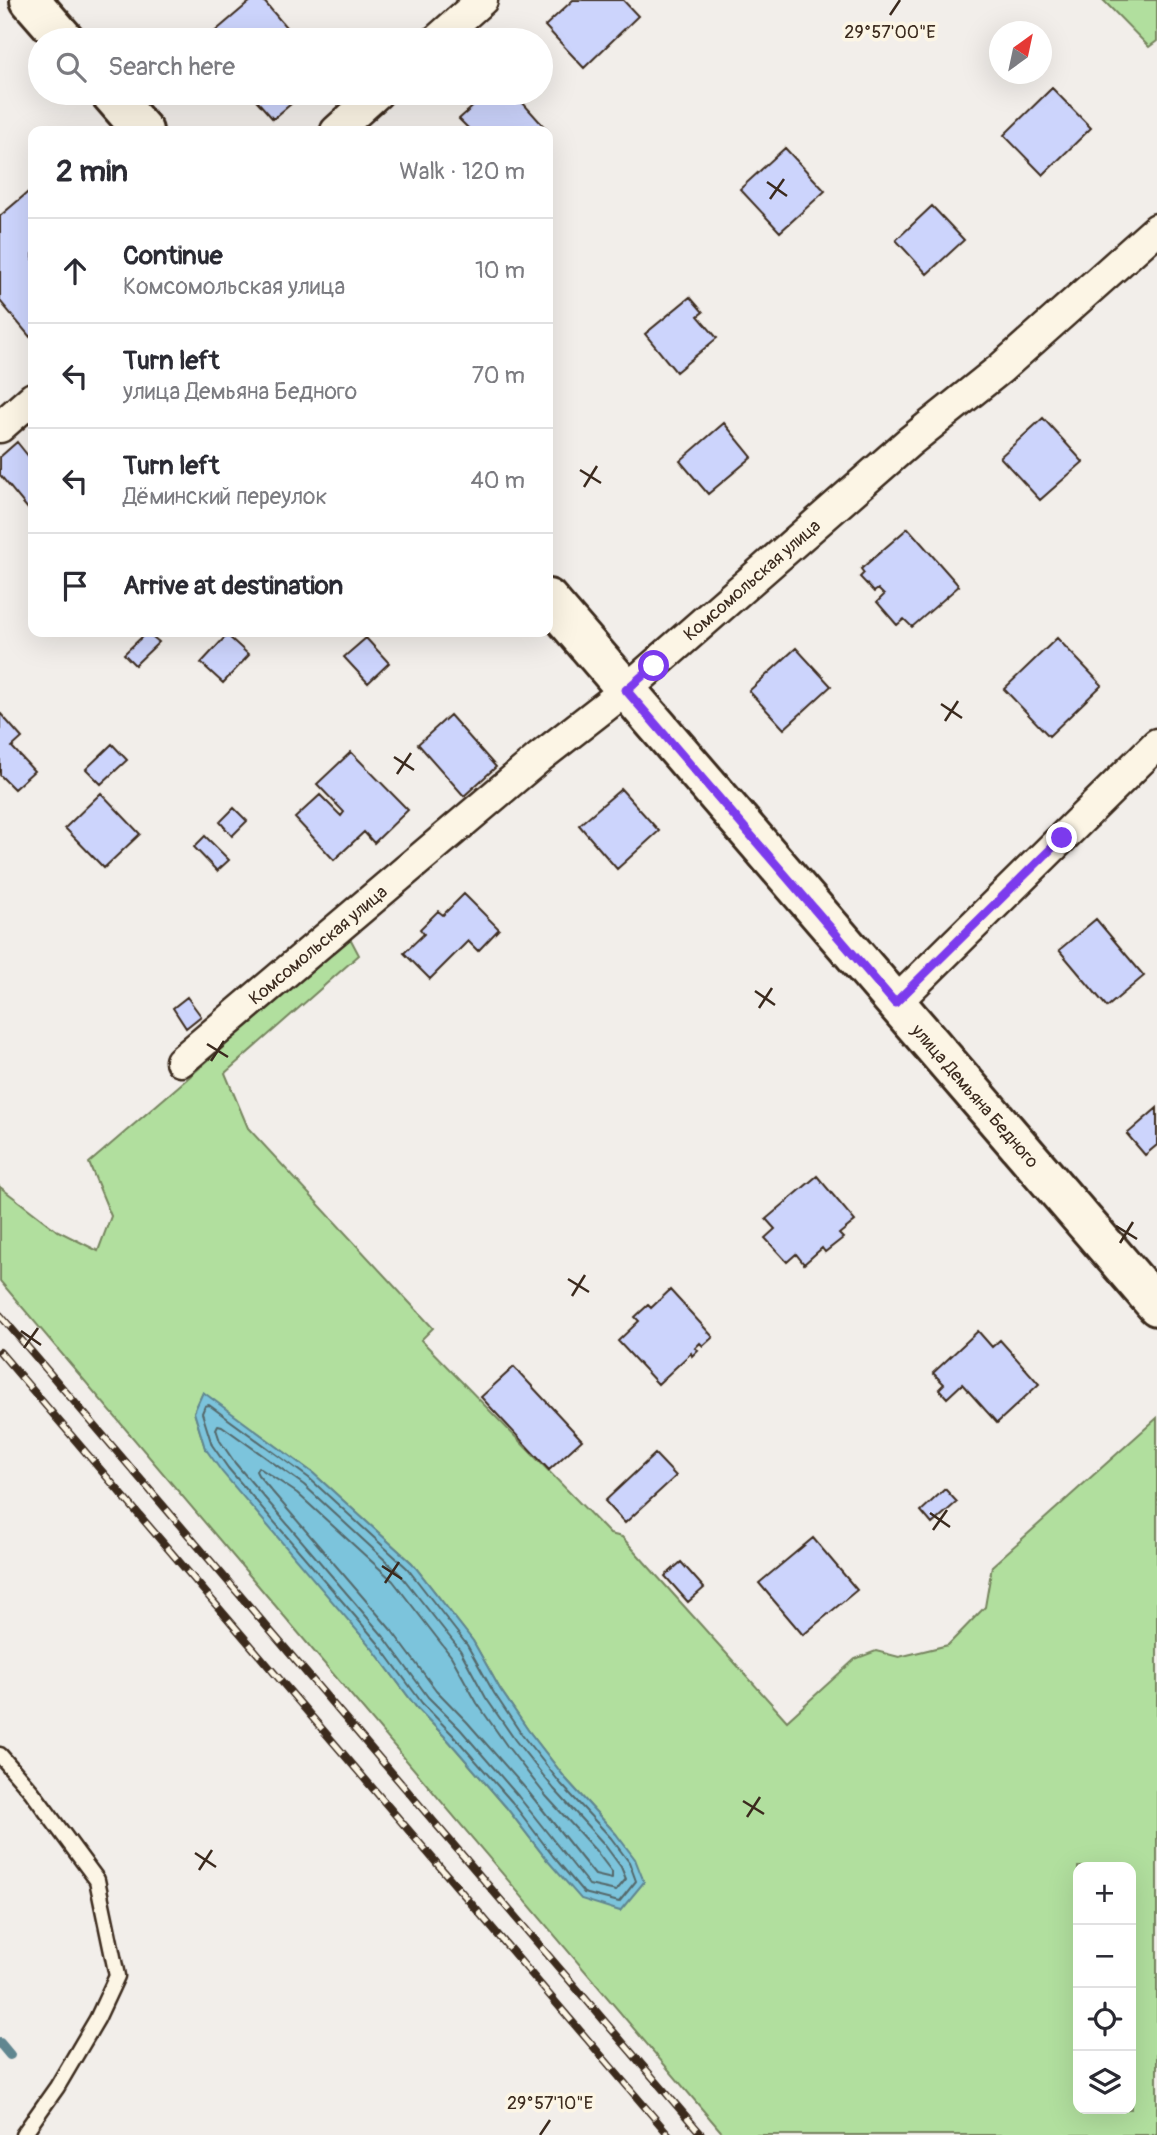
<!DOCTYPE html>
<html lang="en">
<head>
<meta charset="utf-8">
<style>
	body { margin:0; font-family:Pangolin,sans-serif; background:#f2f2f3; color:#2b2b33 }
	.controls { position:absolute; right:21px; bottom:21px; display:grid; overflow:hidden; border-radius:14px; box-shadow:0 7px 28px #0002 }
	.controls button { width:63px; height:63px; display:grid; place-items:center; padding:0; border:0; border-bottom:2px solid #e1e1e2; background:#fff; color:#2b2b33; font:35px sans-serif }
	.compass { position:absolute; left:989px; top:21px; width:63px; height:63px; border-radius:50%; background:#fff; box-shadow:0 7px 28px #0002; rotate:33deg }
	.stop { position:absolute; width:21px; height:21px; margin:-16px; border:5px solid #7c3aed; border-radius:50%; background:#fff }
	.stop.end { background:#7c3aed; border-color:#fff; box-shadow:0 2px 7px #0008 }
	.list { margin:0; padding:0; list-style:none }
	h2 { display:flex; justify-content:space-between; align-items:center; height:91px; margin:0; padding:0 28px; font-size:30px }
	h2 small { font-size:23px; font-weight:400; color:#7c7c81 }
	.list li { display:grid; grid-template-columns:46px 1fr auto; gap:21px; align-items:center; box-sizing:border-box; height:105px; padding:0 28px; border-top:2px solid #e1e1e2 }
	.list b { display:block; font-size:26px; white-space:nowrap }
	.list p { margin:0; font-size:23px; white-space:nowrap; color:#7c7c81 }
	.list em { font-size:23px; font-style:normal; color:#7c7c81 }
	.icon { flex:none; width:38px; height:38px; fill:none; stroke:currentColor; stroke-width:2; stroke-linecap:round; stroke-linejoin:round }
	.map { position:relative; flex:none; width:1157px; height:2135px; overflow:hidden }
	.search { position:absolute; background:#fff; box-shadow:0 7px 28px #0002; left:28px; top:28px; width:525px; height:77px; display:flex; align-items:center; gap:18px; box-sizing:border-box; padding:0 24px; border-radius:38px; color:#7c7c81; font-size:26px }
	.panel { position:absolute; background:#fff; box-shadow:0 7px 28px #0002; left:28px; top:126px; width:525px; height:511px; border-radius:14px }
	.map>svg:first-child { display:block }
	.green { fill:#b1df9e; stroke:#76845e; stroke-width:2; fill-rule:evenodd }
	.water { fill:#7bc4dc; stroke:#618690; stroke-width:2 }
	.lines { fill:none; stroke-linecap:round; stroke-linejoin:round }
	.shore { stroke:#55686a; stroke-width:2 }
	.stream { stroke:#618690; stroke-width:10 }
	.building { fill:#ccd4fc; stroke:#3b2a1e; stroke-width:2 }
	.lane-casing { stroke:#3b2a1e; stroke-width:19 }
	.street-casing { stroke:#3b2a1e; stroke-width:35 }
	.secondary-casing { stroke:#3b2a1e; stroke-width:44 }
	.lane { stroke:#fcf5e5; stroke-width:14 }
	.street { stroke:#fcf5e5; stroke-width:30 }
	.secondary { stroke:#fcf5e5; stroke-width:38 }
	.rail-casing { stroke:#3b2a1e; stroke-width:8 }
	.rail { stroke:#fcf5e5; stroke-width:5; stroke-dasharray:16; stroke-linecap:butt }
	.route { stroke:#7c3aed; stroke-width:9 }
	.ticks { fill:none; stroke:#3b2a1e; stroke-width:2.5 }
	.labels { text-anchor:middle; stroke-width:7; stroke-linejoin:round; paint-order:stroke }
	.street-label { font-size:18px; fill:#3b2a1e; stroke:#fcf5e5 }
	.ticks-label { font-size:18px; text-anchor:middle; fill:#3b2a1e; stroke:#fcf5e5; stroke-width:7; stroke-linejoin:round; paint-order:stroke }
</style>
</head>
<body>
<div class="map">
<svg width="1157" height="2135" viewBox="0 0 1157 2135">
	<rect width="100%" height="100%" fill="#f2eeea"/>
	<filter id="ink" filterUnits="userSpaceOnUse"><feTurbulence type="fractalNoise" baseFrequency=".0143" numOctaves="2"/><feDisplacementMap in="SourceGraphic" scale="14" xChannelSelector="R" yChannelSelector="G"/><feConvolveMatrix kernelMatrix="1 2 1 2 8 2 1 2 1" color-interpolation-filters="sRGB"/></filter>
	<g filter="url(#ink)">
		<!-- green -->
		<path class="green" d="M1103,0h54v41l-8,6z
			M350,938l9,17 -134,118 23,55 185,200 -12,12 189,194 12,3 165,184 68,-62 21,-8 23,6 49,-12 37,-38 7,-41 165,-148v717h-433l-724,-854v-94l56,43 42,21 13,-35 -22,-53 106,-91 133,-118zM203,1393l110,80 99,90 61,78 27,48 28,41 38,49 50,55 -69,26 -41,-53 -58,-67 -31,-32 -45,-60 -167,-200 -11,-36zM1078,1867h53v242h-53z"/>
		<!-- water -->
		<path class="water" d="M203,1392l110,81 99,90 61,78 27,48 28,41 38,49 50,55 19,25 9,23 -24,29 -39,-12 -34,-39 -41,-53 -58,-67 -31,-32 -45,-60 -150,-176 -17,-24 -11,-36z"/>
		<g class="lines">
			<!-- shore -->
			<path class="shore" d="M209,1405l100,73 98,90 60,77 27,48 28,42 39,49 50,54 18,24 7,19 -17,21 -35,-9 -31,-37 -41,-54 -59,-67 -31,-32 -44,-60 -150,-175 -16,-23 -10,-32 3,-7z
				M218,1425l4,1 82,59 96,89 60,76 26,48 29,42 39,49 50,55 17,23 5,12 -10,12 -27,-6 -71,-89 -58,-67 -32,-32 -44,-60 -149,-174 -15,-22 -4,-12z
				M258,1467l39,26 96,88 58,75 26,47 30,43 39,50 50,55 16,21v7l-17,-4 -69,-86 -59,-67 -31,-32 -44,-59 -134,-156 -2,-4z"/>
			<!-- stream -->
			<path class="stream" d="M0,2043l10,12"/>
		</g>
		<!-- building -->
		<path class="building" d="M252,0h11l34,40h-92z
			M573,0h50l15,16 -54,52 -39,-42z
			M1052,88l39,40 -48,47 -39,-40z
			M250,93h54l-31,26z
			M488,93h26l34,38h-77l-12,-12z
			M785,148l40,43 -45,41 -40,-43z
			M33,188v146l-3,3 -30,-36v-85z
			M932,206l32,34 -37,34 -31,-34z
			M690,297l13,15 -5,4 19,22 -41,34 -31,-38z
			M1043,418l40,44 -43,38 -40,-43z
			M724,423l28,34 -44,37 -28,-33z
			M17,442l16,20v53l-33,-40v-18z
			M908,528l51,58 -47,41 -8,-8 -7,6 -20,-23 7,-7 -6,-6 -4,3 -14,-15 4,-4 -3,-4z
			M147,632l12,10 -24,23 -11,-11z
			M227,635l22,20 -26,28 -22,-20z
			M366,638l23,25 -21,20 -24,-26z
			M1057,638l45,47 -53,51 -45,-47z
			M796,648l35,38 -47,43 -35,-38z
			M0,713l22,25 -10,9 22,24 -20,18 -14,-14z
			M450,715l46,52 -32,29 -46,-52z
			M112,744l15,16 -26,24 -15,-15z
			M351,752l57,58 -34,33 -10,-11 -30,28 -39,-42 25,-23 21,21 3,-4 -27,-28z
			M621,789l38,42 -42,38 -38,-44z
			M101,793l39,41 -36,34 -39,-40z
			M234,808l13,13 -15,15 -12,-14z
			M205,836l24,24 -12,11 -23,-24z
			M464,894l35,35 -21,22 -10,-10 -38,38 -26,-26 20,-19 -4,-5 18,-18 5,4z
			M1096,919l48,57 -37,31 -48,-57z
			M187,997l14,19 -15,12 -13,-20z
			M1157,1108v37l-12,10 -18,-21z
			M817,1176l38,45 -16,13 4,4 -18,14 -3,-4 -18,16 -8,-10 -9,8 -22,-24 10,-9 -9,-10z
			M670,1290l43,47 -10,9 -3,-3 -5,5 3,2 -6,6 -1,-3 -33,31 -40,-43 21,-20 -4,-4 13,-12 3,3z
			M978,1331l14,16 8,-7 39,44 -42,39 -35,-39 -15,14 -8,-9 5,-5 -11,-11z
			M514,1367l68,73 -33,30 -68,-73z
			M655,1454l21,22 -51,47 -20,-22z
			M945,1489l12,13 -25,22 -11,-13z
			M813,1538l44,52 -54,45 -44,-52z
			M681,1562l23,26 -16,14 -23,-26z"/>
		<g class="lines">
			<!-- lane casing -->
			<g class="lane-casing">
				<path id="lane" d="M0,1755l32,37 65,88 20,96 -20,43 -40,68 -34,48"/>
			</g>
			<!-- street casing -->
			<g class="street-casing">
				<path id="street" d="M437,40l45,-40
					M336,131l42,-38
					M0,427l33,-29
					M895,1003l262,-259
					M181,1061l359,-304 86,-67 283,-248 91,-73 157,-140"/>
			</g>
			<!-- secondary casing -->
			<g class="secondary-casing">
				<path id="secondary" d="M30,0l35,40
					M110,93l33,38
					M548,599l609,707"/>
			</g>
			<!-- lane -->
			<use href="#lane" class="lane"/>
			<!-- street -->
			<use href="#street" class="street"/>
			<!-- secondary -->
			<use href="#secondary" class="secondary"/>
			<!-- rail casing -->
			<g class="rail-casing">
				<path id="rail" d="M0,1315l702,820
					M0,1352l669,783"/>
			</g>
			<!-- rail -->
			<use href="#rail" class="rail"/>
		</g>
	</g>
	<g class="lines" filter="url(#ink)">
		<!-- route -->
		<path class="route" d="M654,666l-28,24 269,313 167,-165"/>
	</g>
	<!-- ticks -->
	<path class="ticks" d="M890,15l10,-15M767,182l20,14M770,199l14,-20M580,470l21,13M584,487l13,-21M941,704l21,14M945,721l13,-20M394,757l20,13M397,774l14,-21M755,991l20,14M759,1008l13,-20M207,1044l21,13M211,1061l13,-20M1116,1226l21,13M1120,1243l13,-21M568,1279l21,13M572,1296l13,-21M21,1331l20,14M24,1348l14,-20M930,1513l20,14M933,1530l14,-20M382,1566l20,13M385,1583l14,-21M743,1801l21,13M747,1817l13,-20M195,1853l21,14M199,1870l13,-20M540,2135l10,-15"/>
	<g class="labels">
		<!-- street labels -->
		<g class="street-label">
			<text transform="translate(752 580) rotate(-41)" y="6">Комсомольская улица</text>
			<text transform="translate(318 945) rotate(-40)" y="6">Комсомольская улица</text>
			<text transform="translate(975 1096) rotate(49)" y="6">улица Демьяна Бедного</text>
		</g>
	</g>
	<g class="ticks-label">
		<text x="890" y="38">29°57'00"E</text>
		<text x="550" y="2109">29°57'10"E</text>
	</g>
</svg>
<div class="controls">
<button>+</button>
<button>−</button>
<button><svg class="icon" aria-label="locate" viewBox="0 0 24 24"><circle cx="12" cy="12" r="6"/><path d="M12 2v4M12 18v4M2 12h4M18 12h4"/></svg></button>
<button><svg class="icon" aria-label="layers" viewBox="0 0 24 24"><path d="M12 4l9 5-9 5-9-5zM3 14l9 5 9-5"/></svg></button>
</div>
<svg class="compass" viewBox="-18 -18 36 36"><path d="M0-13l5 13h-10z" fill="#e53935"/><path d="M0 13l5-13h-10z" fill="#7c7c81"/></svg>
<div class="stop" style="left:654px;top:666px"></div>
<div class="stop end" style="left:1062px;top:838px"></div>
<div class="search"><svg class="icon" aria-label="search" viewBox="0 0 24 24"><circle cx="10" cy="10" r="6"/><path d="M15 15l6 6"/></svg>Search here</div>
<section class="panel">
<h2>2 min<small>Walk · 120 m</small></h2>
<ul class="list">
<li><svg class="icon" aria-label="ahead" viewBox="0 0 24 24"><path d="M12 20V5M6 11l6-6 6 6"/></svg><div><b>Continue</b><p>Комсомольская улица</p></div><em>10 m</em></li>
<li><svg class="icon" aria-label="left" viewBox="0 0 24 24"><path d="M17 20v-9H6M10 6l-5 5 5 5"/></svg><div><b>Turn left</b><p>улица Демьяна Бедного</p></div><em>70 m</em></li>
<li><svg class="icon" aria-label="left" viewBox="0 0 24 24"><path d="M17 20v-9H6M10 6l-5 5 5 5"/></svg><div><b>Turn left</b><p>Дёминский переулок</p></div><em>40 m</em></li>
<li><svg class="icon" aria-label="arrive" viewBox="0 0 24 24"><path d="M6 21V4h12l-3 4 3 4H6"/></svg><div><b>Arrive at destination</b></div></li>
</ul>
</section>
</div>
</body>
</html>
